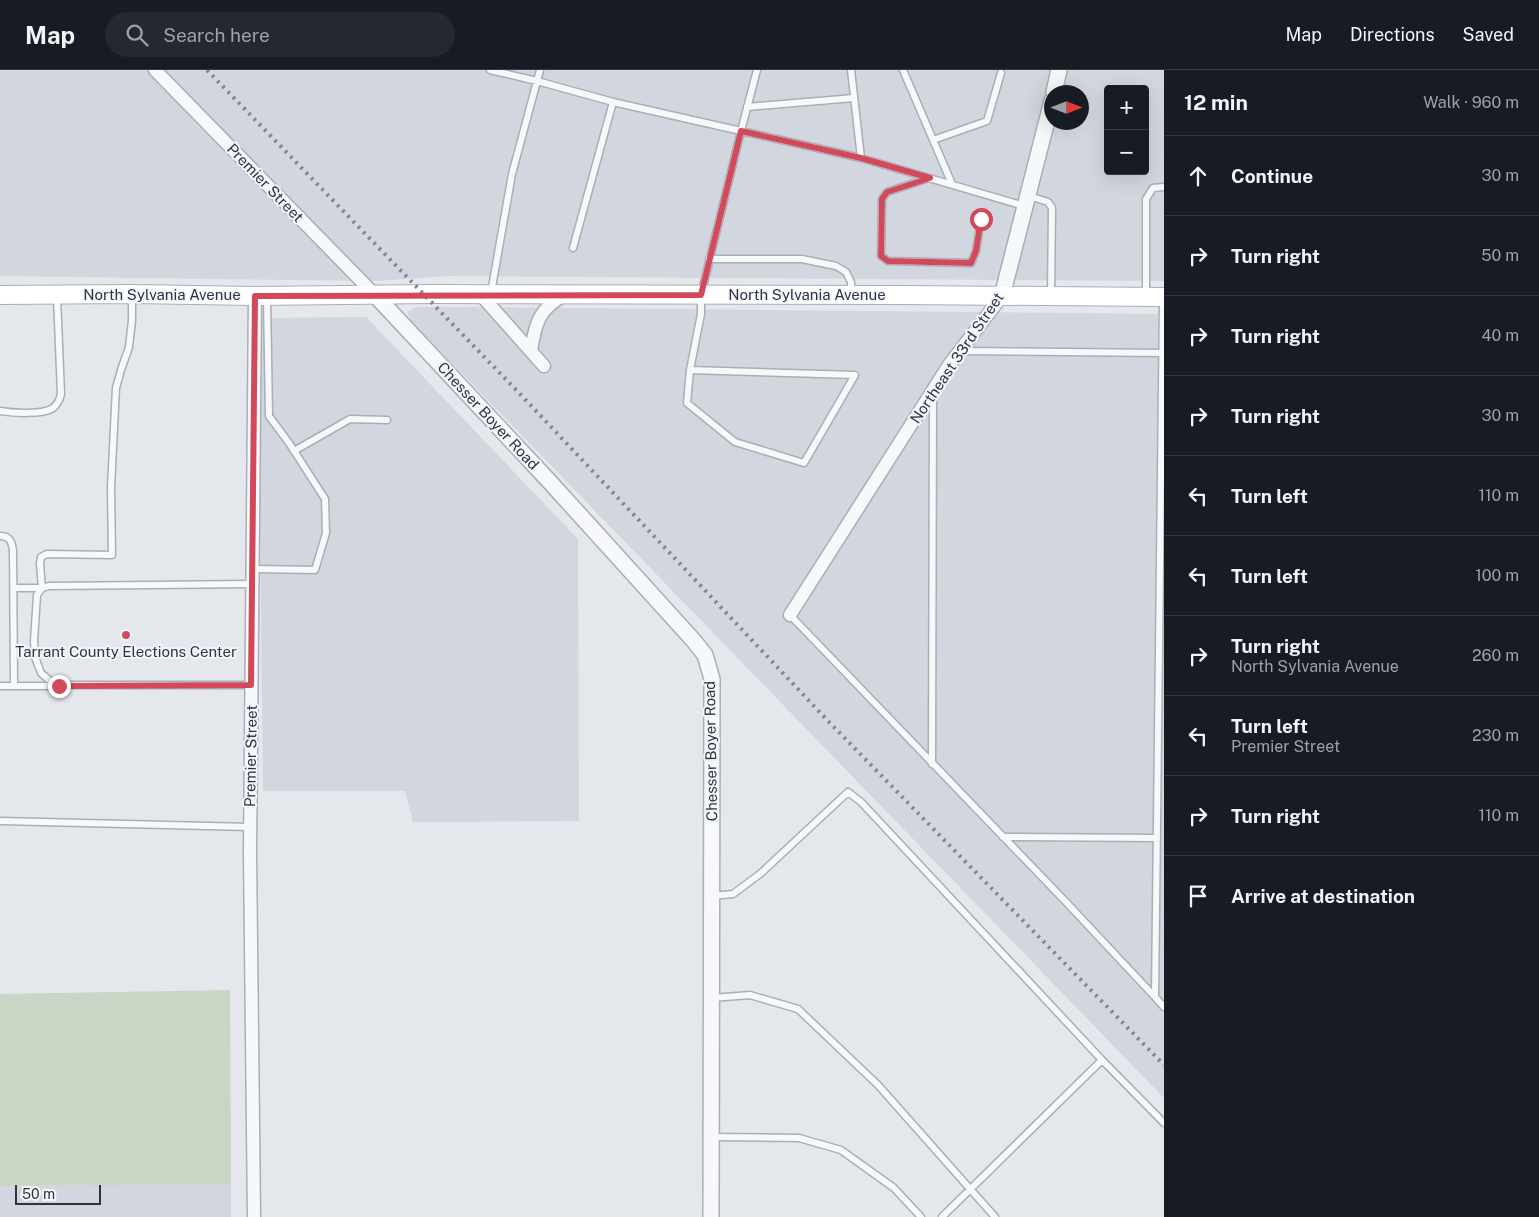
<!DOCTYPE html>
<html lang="en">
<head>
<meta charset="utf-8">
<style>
	body { margin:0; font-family:"Public Sans",sans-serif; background:#242831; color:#f1f3f6 }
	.controls { position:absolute; right:15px; top:15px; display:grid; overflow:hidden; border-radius:5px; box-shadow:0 5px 20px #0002 }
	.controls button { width:45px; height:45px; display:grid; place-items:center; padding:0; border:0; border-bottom:1px solid #363941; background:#171b24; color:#f1f3f6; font:25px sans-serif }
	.compass { position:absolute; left:1044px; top:15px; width:45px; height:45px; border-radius:50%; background:#171b24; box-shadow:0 5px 20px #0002; rotate:90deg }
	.scale { position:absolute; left:15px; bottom:12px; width:86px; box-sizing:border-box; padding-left:5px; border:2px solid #2b3445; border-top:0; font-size:14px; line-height:18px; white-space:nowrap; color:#2b3445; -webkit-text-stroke:4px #f4f6f9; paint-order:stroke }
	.stop { position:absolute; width:15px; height:15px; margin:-11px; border:4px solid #d1495b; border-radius:50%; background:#fff }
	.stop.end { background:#d1495b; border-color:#fff; box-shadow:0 1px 5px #0008 }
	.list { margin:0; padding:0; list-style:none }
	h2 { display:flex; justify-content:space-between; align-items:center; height:65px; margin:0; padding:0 20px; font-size:21px }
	h2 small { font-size:16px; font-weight:400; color:#9ea1a6 }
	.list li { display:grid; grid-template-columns:32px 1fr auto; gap:15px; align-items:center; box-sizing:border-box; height:80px; padding:0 20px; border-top:1px solid #363941 }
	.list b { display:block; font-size:19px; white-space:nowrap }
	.list p { margin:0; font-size:16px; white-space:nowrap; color:#9ea1a6 }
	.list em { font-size:16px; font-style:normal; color:#9ea1a6 }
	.icon { flex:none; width:28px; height:28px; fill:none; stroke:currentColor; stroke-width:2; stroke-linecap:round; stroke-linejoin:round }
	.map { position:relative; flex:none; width:1164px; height:1147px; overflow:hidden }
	header { display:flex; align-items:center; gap:30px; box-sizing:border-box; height:70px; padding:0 25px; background:#171b24; border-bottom:1px solid #363941 }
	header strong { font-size:24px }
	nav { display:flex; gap:28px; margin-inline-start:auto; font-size:18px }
	.search { width:350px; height:45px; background:#242831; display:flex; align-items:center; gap:12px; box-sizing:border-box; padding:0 18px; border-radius:28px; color:#9ea1a6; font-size:19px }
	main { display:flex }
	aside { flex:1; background:#171b24 }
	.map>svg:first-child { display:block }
	.built { fill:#d2d6de; fill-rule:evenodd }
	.green { fill:#c9d6c5 }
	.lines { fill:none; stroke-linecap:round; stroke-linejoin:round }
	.service-casing { stroke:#a9aeb7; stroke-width:9 }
	.minor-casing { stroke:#a9aeb7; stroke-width:15 }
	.tertiary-casing { stroke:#a9aeb7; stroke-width:18 }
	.secondary-casing { stroke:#a9aeb7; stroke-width:20 }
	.service { stroke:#f7f8fa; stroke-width:6 }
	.minor { stroke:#f7f8fa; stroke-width:12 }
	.tertiary { stroke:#f7f8fa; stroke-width:15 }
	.secondary { stroke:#fff; stroke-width:18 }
	.rail { stroke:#7d8696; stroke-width:4; stroke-dasharray:2.5 5; stroke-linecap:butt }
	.route { stroke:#d1495b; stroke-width:6 }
	.poi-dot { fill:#d1495b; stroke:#f4f6f9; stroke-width:2 }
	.labels { text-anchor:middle; stroke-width:4; stroke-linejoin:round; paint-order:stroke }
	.street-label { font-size:15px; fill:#2b3445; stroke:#f4f6f9 }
	.poi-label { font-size:15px; fill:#2b3445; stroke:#f4f6f9 }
</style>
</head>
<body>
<header>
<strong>Map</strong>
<div class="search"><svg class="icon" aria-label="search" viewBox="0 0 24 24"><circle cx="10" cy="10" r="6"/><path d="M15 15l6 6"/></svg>Search here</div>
<nav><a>Map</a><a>Directions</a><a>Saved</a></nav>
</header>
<main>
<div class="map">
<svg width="1164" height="1147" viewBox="0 0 1164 1147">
	<rect width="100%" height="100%" fill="#e4e7ec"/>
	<!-- built -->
	<path class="built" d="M0,0h1164v211l-715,-5 -73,5 -376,-5zM1108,19h37v82h-37zM1052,22h30v30h-30z
		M417,237h58l689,7v784l-753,-777 -4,-9z
		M366,247l212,222 1,282 -166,1 -8,-31h-142l-5,-473z
		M231,1114v33h-231v-31z"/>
	<!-- green -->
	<path class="green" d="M230,920l1,194 -231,2v-192z"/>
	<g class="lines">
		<!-- service casing -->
		<g class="service-casing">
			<path id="service" d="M490,0l47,11 76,21 -40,146
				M757,0l-16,61 120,27 163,48
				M851,0l10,88
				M903,0l49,114
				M613,32l128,29 -40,164v19l-11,56 165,5 -51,88 -69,-21 -48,-39 3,-33
				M747,37l107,-9
				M933,70l54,-19 14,-48
				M929,108l-42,14 -5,7 -1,57 7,5 83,2 5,-12 5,-32
				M1029,126l19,6 4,6 -1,87
				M709,189h93l34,7 10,6 5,10v12
				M491,223l21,-119 28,-104
				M1146,225v-96l7,-11 11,-1
				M960,281l203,2
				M0,341c12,2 43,4 53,-3 5,-4 7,-9 8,-14l-4,-98
				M294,381l56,-32 37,1
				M0,466c10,0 12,6 13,15l1,135
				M252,499l63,1 11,-37 -1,-34 -36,-56 -20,-27 -2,-119
				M14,518h28l-2,-24 1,-7 6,-3 65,1 -1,-68 5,-99 5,-18 8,-23 3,-27v-25
				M790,545l276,287 89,95 8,-698
				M251,615h-196l-14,-12 -6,-16 -1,-16 3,-46 5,-7 7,-2 203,-2
				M0,616h56
				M932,694l1,-368
				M0,751l250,6
				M1003,767l154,1
				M712,826l21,-2 27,-20 88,-82 13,10 241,258
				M1155,927l9,10
				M712,928l38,-3 48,14 80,76 117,132
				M711,1067l88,1 42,12 53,38 27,29
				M942,1147l160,-157 62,63"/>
		</g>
		<!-- minor casing -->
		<g class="minor-casing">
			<path id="minor" d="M155,0l220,225
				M481,225l63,71
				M531,281c4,-27 8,-43 34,-56
				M790,545l159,-250 53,-69
				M254,1147l-4,-365 5,-556"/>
		</g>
		<!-- tertiary casing -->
		<g class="tertiary-casing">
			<path id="tertiary" d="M1054,22l5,-22
				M375,225l174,186 145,160 11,14 7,24 -1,538
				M1002,226l50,-195"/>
		</g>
		<!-- secondary casing -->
		<g class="secondary-casing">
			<path id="secondary" d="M0,225l132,-1 123,2 178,-2 469,1 262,2"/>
		</g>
		<!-- service -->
		<use href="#service" class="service"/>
		<!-- minor -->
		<use href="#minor" class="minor"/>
		<!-- tertiary -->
		<use href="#tertiary" class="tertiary"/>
		<!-- secondary -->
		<use href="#secondary" class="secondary"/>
		<!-- rail -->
		<path class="rail" d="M207,0l314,325 308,327 335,343"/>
	</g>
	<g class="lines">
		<!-- route -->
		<path class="route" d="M59,616l192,-1 4,-389 446,-1 40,-164 120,27 69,20 -43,14 -5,7 -1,57 7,5 83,2 5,-12 5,-32"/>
	</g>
	<!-- markers -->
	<circle class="poi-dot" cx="126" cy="565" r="5"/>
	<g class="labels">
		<!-- street labels -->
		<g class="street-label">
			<text transform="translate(265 113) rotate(46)" y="5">Premier Street</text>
			<text x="162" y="230">North Sylvania Avenue</text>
			<text x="807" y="230">North Sylvania Avenue</text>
			<text transform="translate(957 288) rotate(-56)" y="5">Northeast 33rd Street</text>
			<text transform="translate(488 346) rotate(47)" y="5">Chesser Boyer Road</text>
			<text transform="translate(711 681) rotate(-91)" y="5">Chesser Boyer Road</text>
			<text transform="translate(251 686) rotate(-89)" y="5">Premier Street</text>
		</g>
		<!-- poi labels -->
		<g class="poi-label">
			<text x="126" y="587">Tarrant County Elections Center</text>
		</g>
	</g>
</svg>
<div class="controls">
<button>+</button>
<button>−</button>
</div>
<svg class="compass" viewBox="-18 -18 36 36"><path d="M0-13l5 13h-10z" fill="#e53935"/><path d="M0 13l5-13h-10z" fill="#9ea1a6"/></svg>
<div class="scale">50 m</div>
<div class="stop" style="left:981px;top:149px"></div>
<div class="stop end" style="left:59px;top:616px"></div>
</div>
<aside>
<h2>12 min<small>Walk · 960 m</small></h2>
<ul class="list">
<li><svg class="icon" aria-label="ahead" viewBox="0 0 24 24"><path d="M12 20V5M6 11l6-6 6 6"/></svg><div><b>Continue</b></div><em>30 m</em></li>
<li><svg class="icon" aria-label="right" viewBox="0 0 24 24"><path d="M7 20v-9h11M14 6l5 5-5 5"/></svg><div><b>Turn right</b></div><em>50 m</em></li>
<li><svg class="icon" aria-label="right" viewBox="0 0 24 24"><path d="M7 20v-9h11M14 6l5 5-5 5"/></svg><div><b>Turn right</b></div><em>40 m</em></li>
<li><svg class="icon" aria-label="right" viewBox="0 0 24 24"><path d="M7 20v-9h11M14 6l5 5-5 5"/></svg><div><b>Turn right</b></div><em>30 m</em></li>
<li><svg class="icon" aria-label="left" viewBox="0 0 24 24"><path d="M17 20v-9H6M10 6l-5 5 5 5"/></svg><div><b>Turn left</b></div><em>110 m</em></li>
<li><svg class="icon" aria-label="left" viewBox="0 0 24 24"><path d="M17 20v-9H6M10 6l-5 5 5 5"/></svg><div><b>Turn left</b></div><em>100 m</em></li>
<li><svg class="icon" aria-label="right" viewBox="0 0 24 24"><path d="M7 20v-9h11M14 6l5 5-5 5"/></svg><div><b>Turn right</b><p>North Sylvania Avenue</p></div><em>260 m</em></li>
<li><svg class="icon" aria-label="left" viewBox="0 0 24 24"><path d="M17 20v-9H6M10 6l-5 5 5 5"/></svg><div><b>Turn left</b><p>Premier Street</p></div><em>230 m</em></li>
<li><svg class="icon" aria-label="right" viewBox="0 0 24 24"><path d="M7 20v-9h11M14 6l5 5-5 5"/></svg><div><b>Turn right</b></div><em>110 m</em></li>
<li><svg class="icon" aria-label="arrive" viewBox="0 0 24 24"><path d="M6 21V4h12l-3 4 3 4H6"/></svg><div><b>Arrive at destination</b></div></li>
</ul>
</aside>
</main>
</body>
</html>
